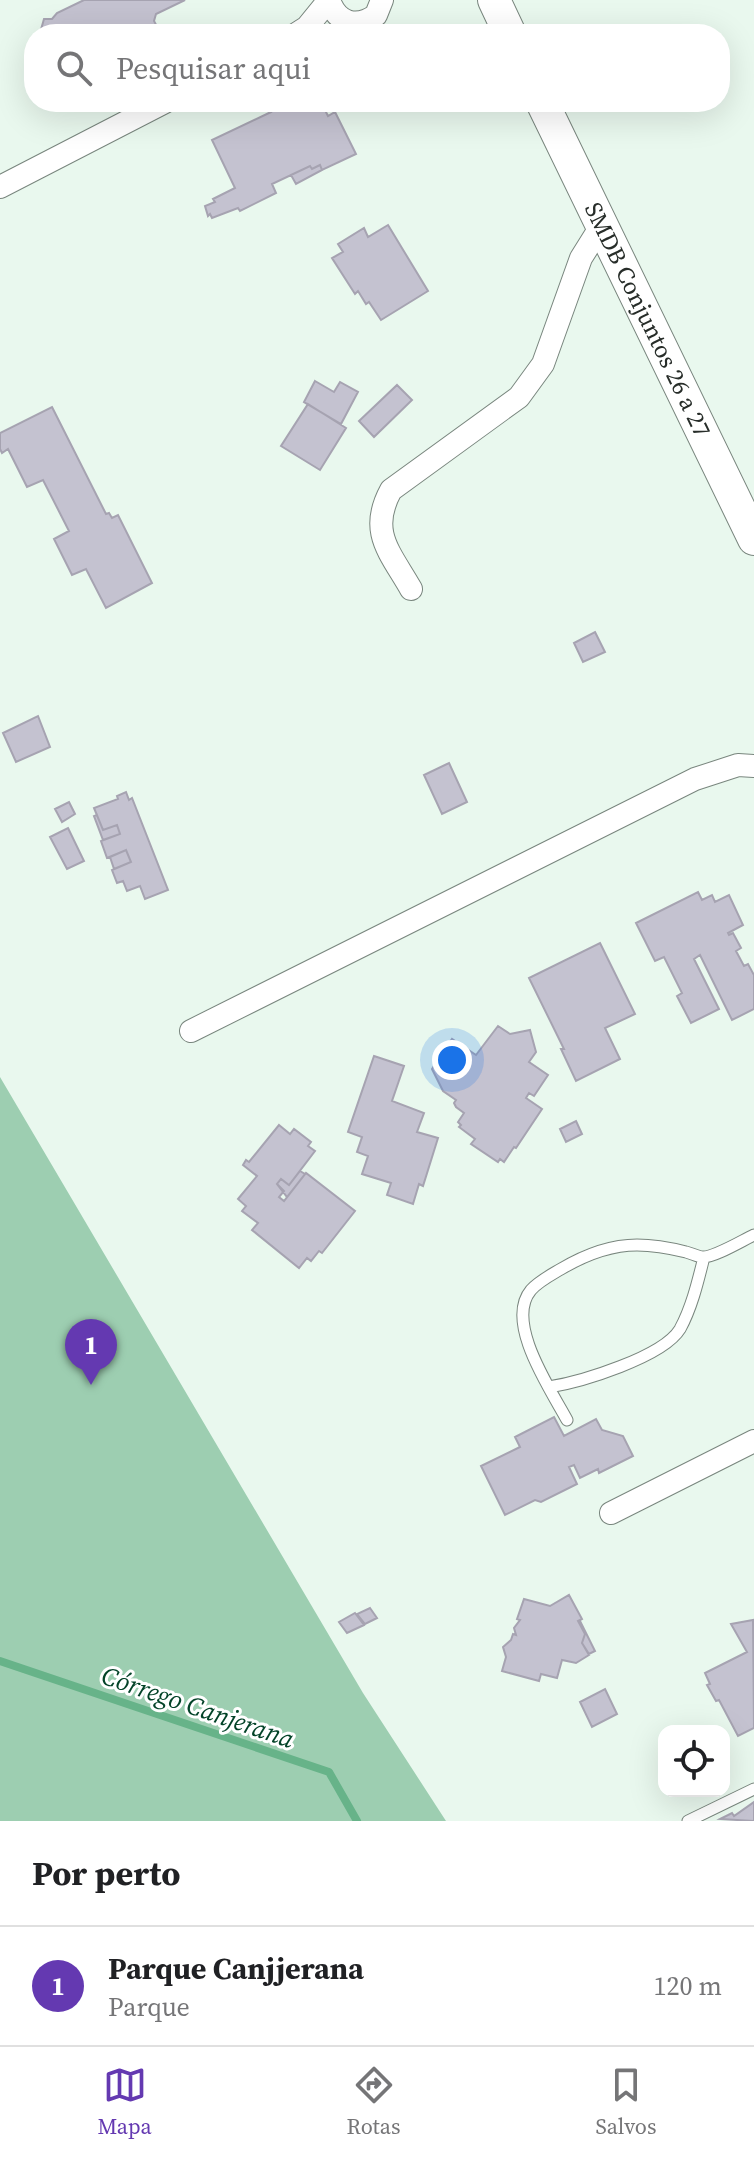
<!DOCTYPE html>
<html lang="pt">
<head>
<meta charset="utf-8">
<style>
	body { margin:0; font-family:"Source Serif 4",serif; background:#f2f2f2; color:#202124 }
	.controls { position:absolute; right:24px; bottom:24px; display:grid; overflow:hidden; border-radius:16px; box-shadow:0 8px 32px #0002 }
	.controls button { width:72px; height:72px; display:grid; place-items:center; padding:0; border:0; border-bottom:2px solid #e0e0e0; background:#fff; color:#202124; font:40px sans-serif }
	.you { position:absolute; left:452px; top:1060px; width:28px; height:28px; margin:-20px; border:6px solid #fff; border-radius:50%; background:#1a73e8; box-shadow:0 0 0 12px #1a73e833 }
	.badge { display:grid; place-items:center; width:52px; height:52px; border-radius:50%; background:#6439b1; color:#fff; font-size:26px; font-weight:700 }
	.pin { position:absolute; translate:-50% -66px; filter:drop-shadow(0 2px 4px #0008) }
	.pin::after { content:''; position:absolute; top:42px; width:28px; height:24px; background:inherit; clip-path:polygon(0 0,100% 0,50% 100%) }
	.list { margin:0; padding:0; list-style:none }
	h2 { display:flex; justify-content:space-between; align-items:center; height:104px; margin:0; padding:0 32px; font-size:34px }
	h2 small { font-size:26px; font-weight:400; color:#757577 }
	.list li { display:grid; grid-template-columns:52px 1fr auto; gap:24px; align-items:center; box-sizing:border-box; height:120px; padding:0 32px; border-top:2px solid #e0e0e0 }
	.list b { display:block; font-size:30px; white-space:nowrap }
	.list p { margin:0; font-size:26px; white-space:nowrap; color:#757577 }
	.list em { font-size:26px; font-style:normal; color:#757577 }
	.icon { flex:none; width:44px; height:44px; fill:none; stroke:currentColor; stroke-width:2; stroke-linecap:round; stroke-linejoin:round }
	.map { position:relative; flex:none; width:754px; height:1821px; overflow:hidden }
	.search { position:absolute; background:#fff; box-shadow:0 8px 32px #0002; left:24px; right:24px; top:24px; height:88px; display:flex; align-items:center; gap:20px; box-sizing:border-box; padding:0 28px; border-radius:32px; color:#757577; font-size:30px }
	.sheet { height:224px; background:#fff }
	nav { display:flex; justify-content:space-around; align-items:center; box-sizing:border-box; height:112px; border-top:2px solid #e0e0e0; background:#fff; font-size:22px; color:#757577 }
	nav a { display:grid; justify-items:center; gap:4px }
	nav .on { color:#6439b1 }
	.map>svg:first-child { display:block }
	.green { fill:#9dceb1 }
	.lines { fill:none; stroke-linecap:round; stroke-linejoin:round }
	.stream { stroke:#67b389; stroke-width:8 }
	.building { fill:#c4c2d0; stroke:#a6a3b1; stroke-width:2 }
	.lane-casing { stroke:#79867e; stroke-width:13 }
	.street-casing { stroke:#79867e; stroke-width:24 }
	.secondary-casing { stroke:#79867e; stroke-width:34 }
	.lane { stroke:#fff; stroke-width:11 }
	.street { stroke:#fff; stroke-width:22 }
	.secondary { stroke:#fff; stroke-width:32 }
	.labels { text-anchor:middle; stroke-width:6; stroke-linejoin:round; paint-order:stroke }
	.street-label { font-size:24px; fill:#272d29; stroke:#fff }
	.water-label { font-size:26px; font-style:italic; fill:#034328; stroke:#fff }
</style>
</head>
<body>
<div class="map">
<svg width="754" height="1821" viewBox="0 0 754 1821">
	<rect width="100%" height="100%" fill="#e9f8ee"/>
	<!-- green -->
	<path class="green" d="M0,1077l363,616 83,128h-446z"/>
	<g class="lines">
		<!-- stream -->
		<path class="stream" d="M0,1661l329,111 28,49"/>
	</g>
	<!-- building -->
	<path class="building" d="M84,0h101l-29,14 -2,7 7,13 -121,-1 4,-14h8l5,-6z
		M279,102h42l7,14 7,-4 21,42 -34,16 -2,-5 -8,4 -2,-3 -38,18 4,9 -36,18 -2,-3 -26,10 -2,-4 -2,2 -3,-10 10,-4 -2,-3 22,-11 -23,-48 59,-28 -3,-4z
		M320,165l2,5 -26,14 -5,-9 19,-9 2,3z
		M388,225l40,66 -47,29 -12,-18 -3,2 -8,-13 -3,3 -23,-36 11,-6 -5,-8 26,-16 4,9z
		M315,381l19,11 6,-10 18,10 -17,32 -37,-22z
		M397,385l15,15 -38,37 -15,-16z
		M308,404l38,24 -26,42 -39,-24z
		M52,407l54,107 3,-1 3,5 6,-3 34,68 -46,25 -20,-39 -14,6 -18,-36 15,-8 -26,-51 -16,7 -19,-38 -6,4 -2,-4v-16z
		M595,632l10,20 -22,10 -9,-19z
		M38,716l12,31 -34,15 -13,-29z
		M449,763l18,39 -25,12 -18,-39z
		M126,792l3,8 3,-2 36,92 -23,9 -5,-13 -13,5 -4,-10 -6,2 -5,-13 19,-8 -5,-12 -19,8 -6,-17 19,-7 -3,-9 -14,5 -9,-22 24,-9 -1,-3z
		M69,802l6,12 -13,8 -7,-13z
		M97,815l6,15 14,-5 3,9 -17,6 -9,-24z
		M68,828l16,33 -17,8 -17,-32z
		M126,850l5,12 -17,7 -4,-12z
		M698,892l4,8 10,-5 3,7 14,-7 14,30 -15,8 1,2 4,-2 8,15 -5,3 8,15 4,-2 6,11v34l-22,11 -32,-65 -6,4 25,50 -28,14 -14,-27 5,-3 -18,-36 -9,4 -19,-38z
		M600,943l35,71 -30,14 15,31 -44,22 -15,-32h3l-35,-71z
		M498,1026l12,8 20,-4 6,22 -7,10 19,13 -14,21 -5,-3 -3,5 16,11 -26,39 -2,-1 -10,15 -4,-3 -2,3 -27,-18 4,-5 -16,-12 2,-2 -3,-3 6,-9 -8,-6 -2,-4 2,-3 -13,-9 -11,-22 20,-30 24,16z
		M374,1056l30,10 -12,35 32,12 -7,19 21,6 -15,48 -4,-2 -6,20 -26,-9 4,-12 -29,-9 6,-18 -11,-4 5,-15 -14,-5z
		M576,1121l6,13 -16,8 -6,-13z
		M279,1125l11,9 4,-5 17,13 -3,4 7,5 -26,34 -8,-6 -4,5 7,7 -5,6 5,4 22,-28 49,38 -33,42 -3,-2 -8,10 -4,-3 -8,10 -47,-38 6,-7 -16,-12 4,-5 -8,-7 19,-23 -14,-11 3,-5 3,2z
		M300,1171l5,3 -18,23 -10,-13 4,-5 8,6z
		M554,1417l10,19 32,-17 6,11 21,6 10,20 -34,17 -1,-4 -18,9 -6,-13 -5,2 8,17 -36,18 -6,-2 -30,15 -24,-49 39,-19 -5,-10z
		M569,1595l13,24 -4,2 7,13 -3,9 7,12 -13,8 -14,-3 -5,18 -16,-4 -2,7 -37,-10 4,-14 -3,-10 8,-7 2,-6 3,1 -2,-7 6,-8 -3,-1 7,-20 26,7z
		M370,1608l7,10 -12,6 -8,-10z
		M355,1613l9,12 -17,8 -8,-11z
		M753,1620l1,108 -16,8 -19,-36 -3,1 -9,-16 3,-1 -5,-11 42,-21 -16,-28z
		M580,1621l15,30 -6,3 -7,-11 3,-9z
		M605,1689l12,25 -25,13 -12,-25z
		M754,1802v19l-34,-2 12,-6 2,3z"/>
	<g class="lines">
		<!-- lane casing -->
		<g class="lane-casing">
			<path id="lane" d="M549,1387c32,-5 114,-30 131,-58 12,-22 18,-48 24,-72
				M567,1420c-16,-30 -63,-98 -36,-130 8,-9 20,-15 30,-21 22,-13 50,-24 76,-24 16,0 33,3 49,7 5,1 12,5 17,5 12,0 40,-17 51,-22
				M688,1821l66,-32"/>
		</g>
		<!-- street casing -->
		<g class="street-casing">
			<path id="street" d="M329,0c8,23 27,29 47,15l6,-15
				M296,34l11,-7 22,-27
				M0,187l165,-85
				M411,589c-21,-37 -43,-57 -20,-99l128,-93 24,-33 38,-106 20,-32
				M191,1031l504,-252 43,-14 16,1
				M611,1513l143,-72"/>
		</g>
		<!-- secondary casing -->
		<g class="secondary-casing">
			<g id="secondary">
				<path d="M494,0l16,34"/>
				<path id="s1" d="M542,102l212,437"/>
			</g>
		</g>
		<!-- lane -->
		<use href="#lane" class="lane"/>
		<!-- street -->
		<use href="#street" class="street"/>
		<!-- secondary -->
		<use href="#secondary" class="secondary"/>
	</g>
	<g class="labels">
		<!-- street labels -->
		<g class="street-label">
			<text dy="8" stroke="none"><textPath href="#s1" startOffset="242">SMDB Conjuntos 26 a 27</textPath></text>
		</g>
		<!-- water labels -->
		<g class="water-label">
			<text transform="translate(198 1707) rotate(19)" y="9">Córrego Canjerana</text>
		</g>
	</g>
</svg>
<div class="controls">
<button><svg class="icon" aria-label="locate" viewBox="0 0 24 24"><circle cx="12" cy="12" r="6"/><path d="M12 2v4M12 18v4M2 12h4M18 12h4"/></svg></button>
</div>
<div class="you"></div>
<div class="pin badge" style="left:91px;top:1385px">1</div>
<div class="search"><svg class="icon" aria-label="search" viewBox="0 0 24 24"><circle cx="10" cy="10" r="6"/><path d="M15 15l6 6"/></svg>Pesquisar aqui</div>
</div>
<section class="sheet">
<h2>Por perto<small></small></h2>
<ul class="list">
<li><span class="badge">1</span><div><b>Parque Canjjerana</b><p>Parque</p></div><em>120 m</em></li>
</ul>
</section>
<nav>
<a class="on"><svg class="icon" aria-label="map" viewBox="0 0 24 24"><path d="M3 6l6-2 6 2 6-2v14l-6 2-6-2-6 2zM9 4v14M15 6v14"/></svg>Mapa</a>
<a><svg class="icon" aria-label="directions" viewBox="0 0 24 24"><path d="M12 3l9 9-9 9-9-9zM9 14v-3h6M13 9l2 2-2 2"/></svg>Rotas</a>
<a><svg class="icon" aria-label="saved" viewBox="0 0 24 24"><path d="M7 4h10v16l-5-4-5 4z"/></svg>Salvos</a>
</nav>
</body>
</html>
